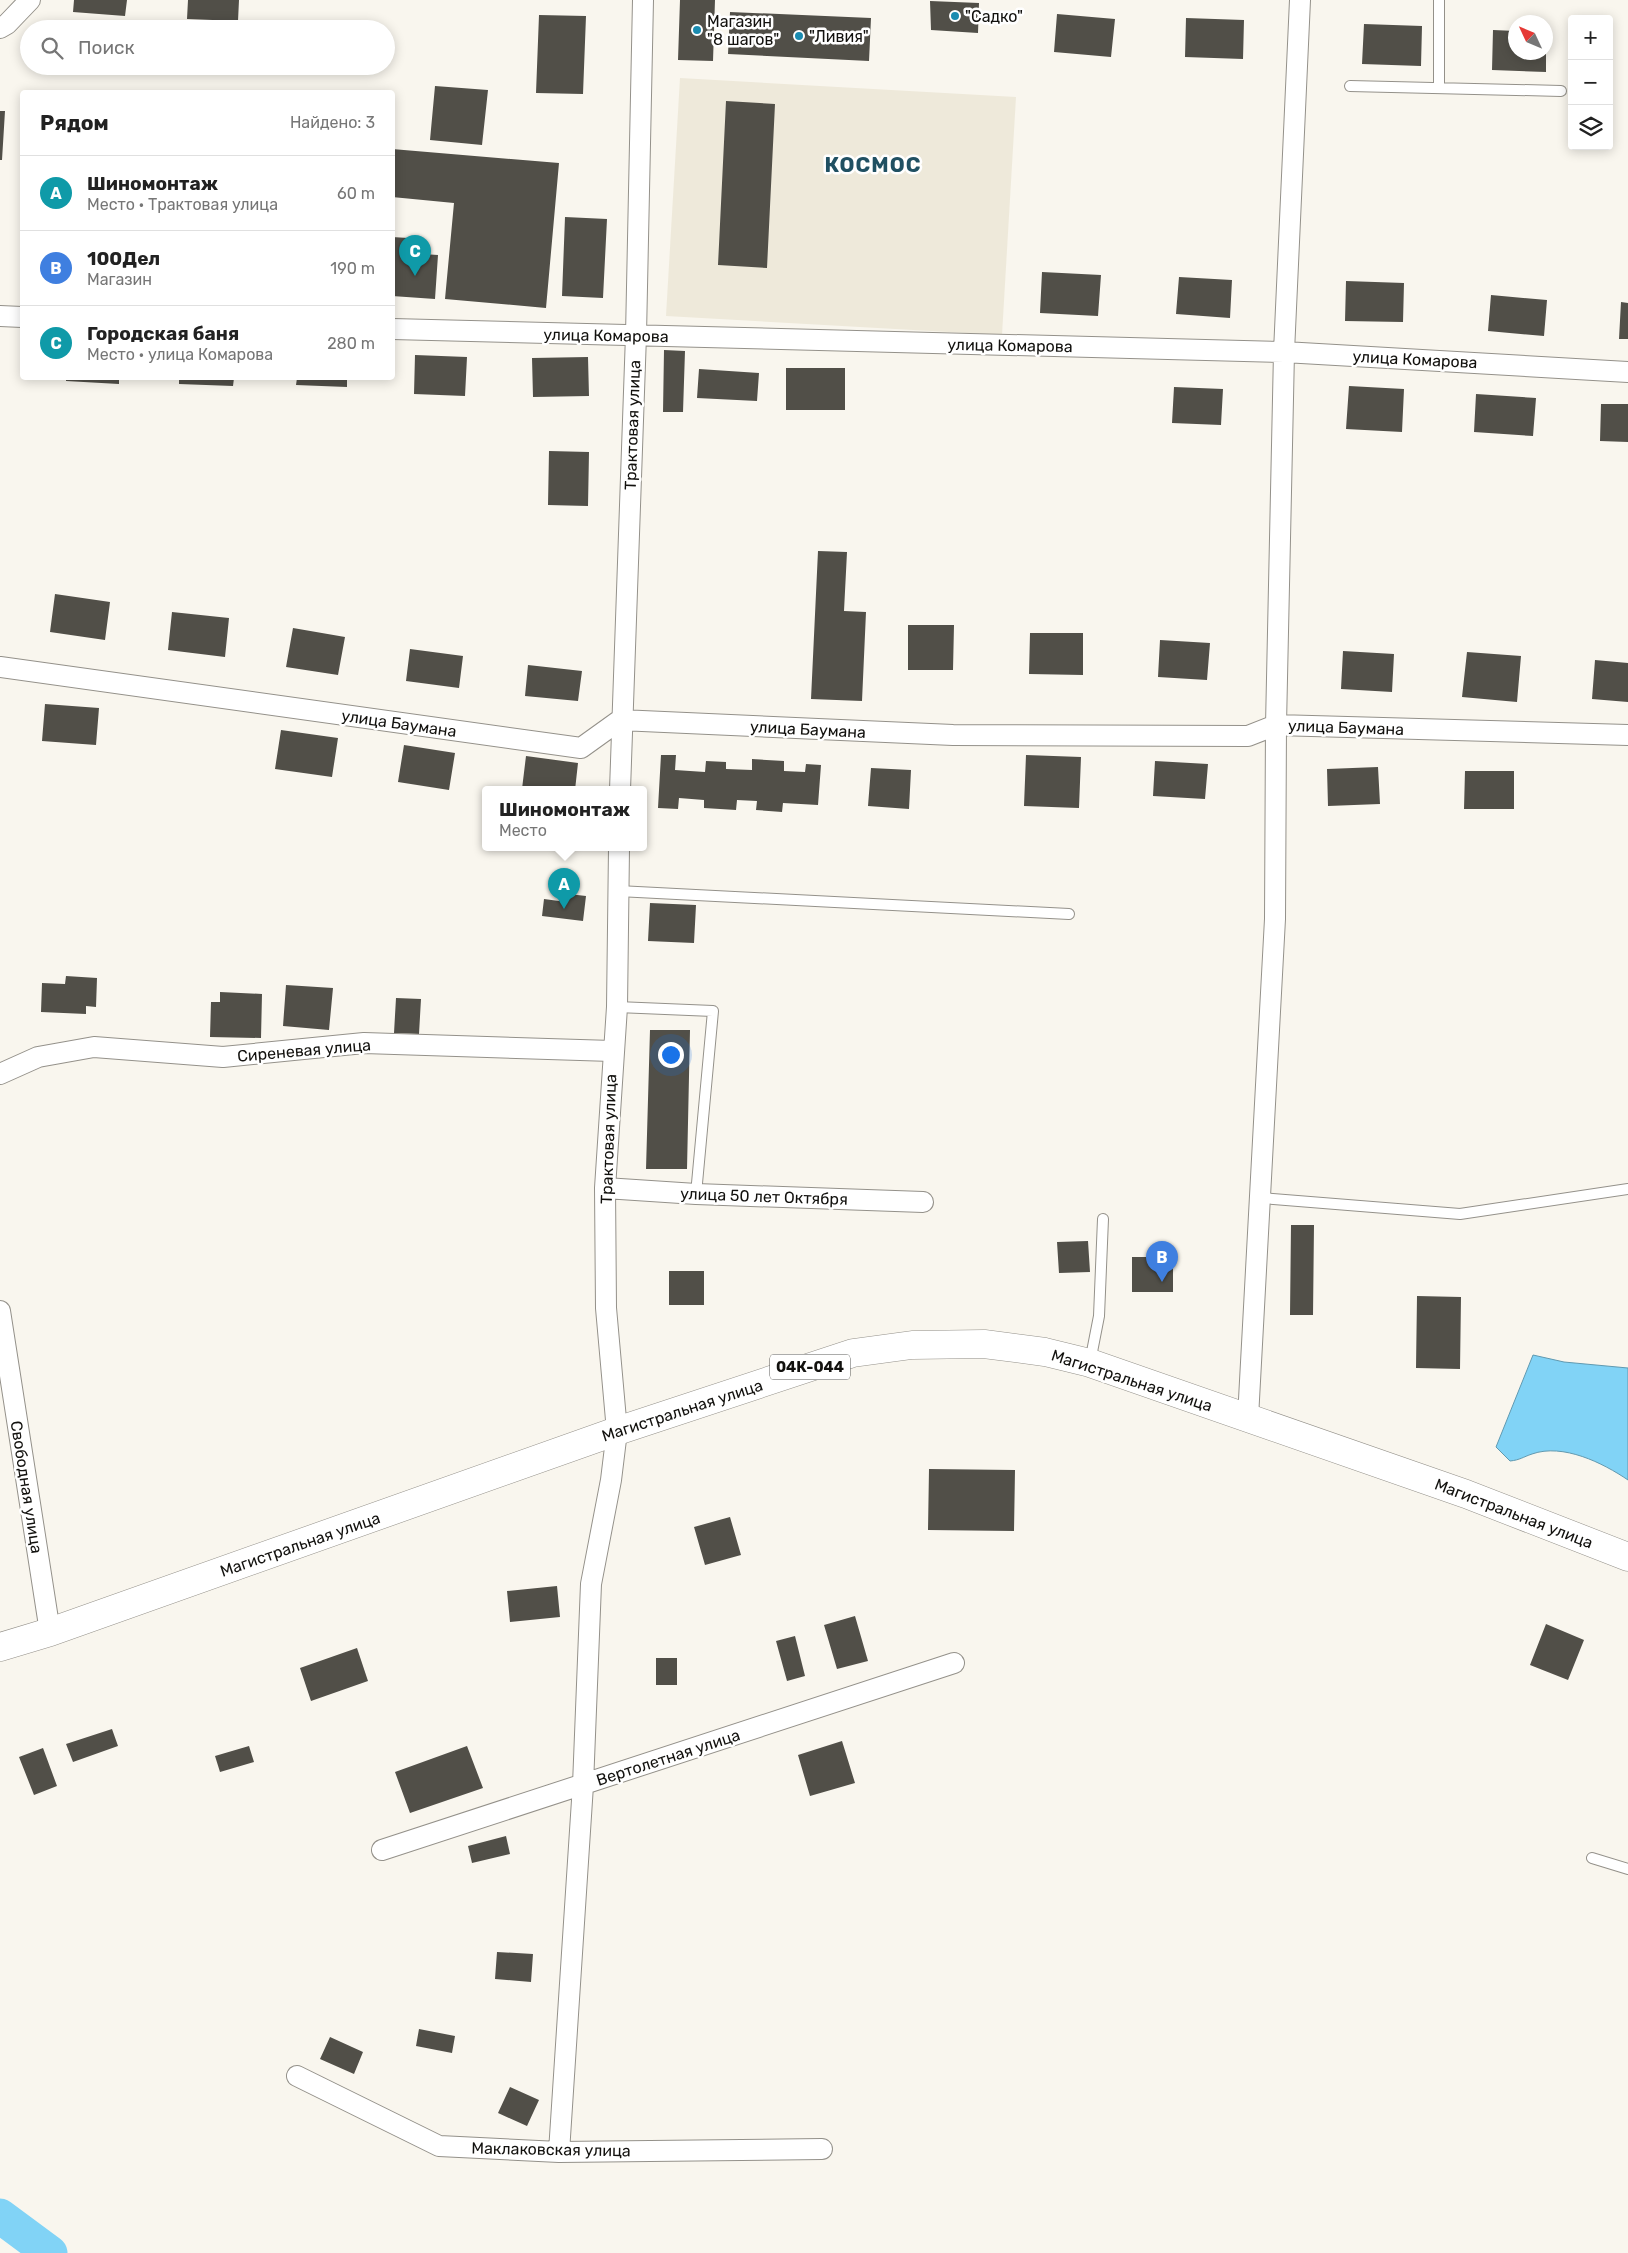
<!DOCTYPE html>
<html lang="ru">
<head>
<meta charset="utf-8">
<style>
	body { margin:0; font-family:Rubik,sans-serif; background:#f6f6f6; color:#222 }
	.controls { position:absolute; right:15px; top:15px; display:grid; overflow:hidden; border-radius:5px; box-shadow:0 2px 12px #0003 }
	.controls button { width:45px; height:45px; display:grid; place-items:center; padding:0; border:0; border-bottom:1px solid #e0e0e0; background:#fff; color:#222; font:25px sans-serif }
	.compass { position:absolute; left:1508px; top:15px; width:45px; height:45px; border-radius:50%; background:#fff; box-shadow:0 2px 12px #0003; rotate:314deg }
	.you { position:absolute; left:670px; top:1054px; width:18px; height:18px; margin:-12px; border:4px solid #fff; border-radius:50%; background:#1a73e8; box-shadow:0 0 0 8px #1a73e833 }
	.badge { display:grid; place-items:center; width:32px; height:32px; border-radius:50%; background:#1a8bb0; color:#fff; font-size:16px; font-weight:700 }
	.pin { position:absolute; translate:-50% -41px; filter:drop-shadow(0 1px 2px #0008) }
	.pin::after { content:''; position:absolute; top:26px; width:18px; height:15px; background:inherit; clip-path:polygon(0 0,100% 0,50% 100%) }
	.popup { position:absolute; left:482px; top:786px; width:165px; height:65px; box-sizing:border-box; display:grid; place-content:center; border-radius:5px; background:#fff; filter:drop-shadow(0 1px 4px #0005); font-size:16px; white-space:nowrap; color:#767676 }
	.popup b { font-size:19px; color:#222 }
	.popup::after { content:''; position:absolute; left:50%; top:100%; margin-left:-10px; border:10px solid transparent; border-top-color:#fff }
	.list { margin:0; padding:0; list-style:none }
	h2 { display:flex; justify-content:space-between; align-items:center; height:65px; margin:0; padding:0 20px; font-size:21px }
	h2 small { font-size:16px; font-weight:400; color:#767676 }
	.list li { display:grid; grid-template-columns:32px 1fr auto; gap:15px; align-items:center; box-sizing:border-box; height:75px; padding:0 20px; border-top:1px solid #e0e0e0 }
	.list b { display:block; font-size:19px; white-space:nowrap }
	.list p { margin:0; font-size:16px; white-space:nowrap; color:#767676 }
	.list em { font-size:16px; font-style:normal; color:#767676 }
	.icon { flex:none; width:28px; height:28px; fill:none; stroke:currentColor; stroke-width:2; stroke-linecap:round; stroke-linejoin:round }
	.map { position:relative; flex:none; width:1628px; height:2253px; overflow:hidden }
	.search { position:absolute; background:#fff; box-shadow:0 2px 12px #0003; left:20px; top:20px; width:375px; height:55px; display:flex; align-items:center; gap:12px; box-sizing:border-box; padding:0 18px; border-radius:28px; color:#767676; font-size:19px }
	.panel { position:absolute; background:#fff; box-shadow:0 2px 12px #0003; left:20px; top:90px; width:375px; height:290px; border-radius:5px }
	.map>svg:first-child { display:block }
	.built { fill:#eee9da }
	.water { fill:#81d3f6; stroke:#6099b0 }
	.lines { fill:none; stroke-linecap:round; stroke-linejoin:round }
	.river { stroke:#81d3f6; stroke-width:35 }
	.building { fill:#514f48 }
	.lane-casing { stroke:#94918a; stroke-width:12 }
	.street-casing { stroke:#94918a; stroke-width:22 }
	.primary-casing { stroke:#94918a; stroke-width:29 }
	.lane { stroke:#fff; stroke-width:10 }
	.street { stroke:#fff; stroke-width:20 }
	.primary { stroke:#fff; stroke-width:28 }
	.poi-dot { fill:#1a8bb0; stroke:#fff; stroke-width:2 }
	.labels { text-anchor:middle; stroke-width:5; stroke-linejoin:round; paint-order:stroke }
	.shield { fill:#fff; stroke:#595856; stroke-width:1 }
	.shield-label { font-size:15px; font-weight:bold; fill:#12110e }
	.poi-label { font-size:16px; fill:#12110e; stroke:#fff; text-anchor:start }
	.street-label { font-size:16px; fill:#12110e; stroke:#fff }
	.district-label { font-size:21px; font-weight:bold; letter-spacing:1px; fill:#205062; stroke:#fff }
</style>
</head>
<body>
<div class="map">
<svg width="1628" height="2253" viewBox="0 0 1628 2253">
	<rect width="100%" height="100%" fill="#f9f6ee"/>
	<!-- built -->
	<path class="built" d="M680,78l336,19 -14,238 -336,-19z"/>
	<!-- water -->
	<path class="water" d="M1533,1355l31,7 64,6v112c-25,-17 -65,-37 -96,-26 -9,3 -12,6 -22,7l-14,-14z"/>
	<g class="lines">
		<!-- river -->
		<path class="river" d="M0,2216l50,37"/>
	</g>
	<!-- building -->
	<path class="building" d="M74,0h53l-2,16 -52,-4z
		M188,0h51l-1,21 -51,-2z
		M680,0h35l-2,61 -35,-1z
		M930,1l49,2 -1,30 -47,-3z
		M730,12l141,6 -2,43 -141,-7z
		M1057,14l58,5 -4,38 -57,-5z
		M539,15l47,1 -3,78 -47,-1z
		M1186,18l58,2 -1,39 -58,-2z
		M1364,24l58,2 -1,40 -59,-2z
		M1493,30l23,1v21h30v20l-54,-2z
		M435,86l53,4 -6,55 -52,-5z
		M726,101l49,3 -8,164 -49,-3z
		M0,111h5l-3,49h-2z
		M392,149l167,14 -13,145 -101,-9 9,-96 -62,-6z
		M565,217l42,2 -4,79 -41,-2z
		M392,237l16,1 -1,15 31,2 -3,44 -43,-3z
		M1042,272l59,3 -3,41 -58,-3z
		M1179,277l53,3 -2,38 -54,-4z
		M1346,281l58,2 -1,39 -58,-1z
		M1491,295l56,5 -3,36 -56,-5z
		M1621,302l7,1v36h-9z
		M664,350l21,1 -2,61h-20z
		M415,355l52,2 -2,39 -51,-2z
		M588,357l1,39 -56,1 -1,-39z
		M786,368h59v42h-59z
		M699,369l60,4 -2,28 -60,-3z
		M66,378h53v6l-53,-3z
		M179,378h55l-1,8 -54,-2z
		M297,378h50v9l-51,-2z
		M1349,386l55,3 -2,43 -56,-3z
		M1174,387l49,2 -2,36 -49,-2z
		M1476,394l60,4 -3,38 -59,-4z
		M1601,404h27v38l-28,-1z
		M549,451l40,1 -1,54 -40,-1z
		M818,551l29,1 -3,59 22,1 -4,89 -51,-2z
		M55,594l55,8 -5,38 -55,-8z
		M172,612l57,6 -4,39 -57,-7z
		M908,625h46l-1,45h-45z
		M293,628l52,9 -7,38 -52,-8z
		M1030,633h53v42l-54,-1z
		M1160,640l50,3 -3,37 -49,-3z
		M410,649l53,7 -4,32 -53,-7z
		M1343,651l51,3 -2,38 -51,-3z
		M1467,652l54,4 -4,46 -55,-5z
		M1595,660l33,3v39l-36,-3z
		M528,665l54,6 -4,30 -53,-5z
		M45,704l54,4 -3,37 -54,-4z
		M281,730l57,8 -6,39 -57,-8z
		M404,745l51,8 -6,37 -51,-8z
		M661,755h15l-1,15 30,2 1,-11 20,1v7l26,1v-11l32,2v10l21,1 1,-8 15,1 -3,40 -35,-2 -1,9 -26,-2 1,-9 -20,-1 -1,10 -32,-2v-8l-25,-2 -1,11 -20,-1z
		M1026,755l55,2 -2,51 -55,-2z
		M526,756l52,7 -3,27 -53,-1z
		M1155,761l53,3 -3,35 -52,-3z
		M1378,767l2,37 -52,2 -1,-37z
		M871,768l40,2 -2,39 -41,-3z
		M1465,771h49v38h-50z
		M560,893l26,3 -3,25 -41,-5 2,-17 15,2z
		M650,903l46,2 -2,38 -46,-2z
		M66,976l31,2 -1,29 -10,-1v8l-45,-2 1,-29 23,1z
		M286,985l47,3 -4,42 -46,-4z
		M220,992l42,2 -1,44 -51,-1 1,-35h9z
		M396,998l25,1 -2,35 -25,-1z
		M650,1030h40l-3,139h-41z
		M1291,1225h23l-1,90h-23z
		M1088,1241l2,31 -31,1 -2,-31z
		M1132,1257h41v35h-41z
		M669,1271h35v34h-35z
		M1417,1296l44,1 -1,72 -44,-1z
		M929,1469l86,1 -1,61 -86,-1z
		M730,1517l11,38 -36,10 -11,-38z
		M557,1586l3,31 -50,5 -3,-31z
		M855,1616l13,45 -31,8 -13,-44z
		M1546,1624l38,16 -16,40 -38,-15z
		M795,1636l10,40 -18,5 -11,-40z
		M357,1648l11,33 -57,20 -11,-33z
		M656,1658h21v27h-21z
		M112,1729l6,17 -45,16 -7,-18z
		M842,1741l13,42 -45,13 -12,-41z
		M249,1746l5,16 -34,10 -5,-16z
		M467,1746l16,42 -73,25 -15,-41z
		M43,1748l14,38 -23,9 -15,-38z
		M506,1836l4,18 -38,9 -4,-17z
		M497,1952l36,2 -2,28 -36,-3z
		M419,2029l36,7 -3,17 -36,-7z
		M330,2037l33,15 -9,22 -34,-15z
		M510,2087l29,13 -12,26 -29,-13z"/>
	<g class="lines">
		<!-- lane casing -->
		<g class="lane-casing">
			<path id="lane" d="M1350,86l211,5
				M1439,88v-88
				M618,891l451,23
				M617,1007l96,4 -17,183
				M1262,1198l198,16 168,-25
				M1090,1362l9,-46 4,-97
				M1592,1858l36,11"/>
		</g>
		<!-- street casing -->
		<g class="street-casing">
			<path id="street" d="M0,28l7,-4 23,-24
				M0,316l22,1
				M392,329l892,23 344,20
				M0,667l581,81 39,-28 333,15 295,1 28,-11 352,10
				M620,790l16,-455 7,-335
				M0,1074l38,-17 56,-10 129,10 141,-14 248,8
				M605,1188l91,6 227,8
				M0,1311l50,321
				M1248,1418l27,-499 1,-194 8,-373 16,-352
				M382,1850l572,-187
				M297,2076l142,70 120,6 263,-3
				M559,2152l24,-367 8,-201 20,-104 6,-49 -11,-123 -1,-120 12,-181 2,-159"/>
		</g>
		<!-- primary casing -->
		<g class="primary-casing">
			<path id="primary" d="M0,1647l50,-15 567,-201 236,-78 59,-8 72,-1 61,8 45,11 376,131 162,63"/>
		</g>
		<!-- lane -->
		<use href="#lane" class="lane"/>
		<!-- street -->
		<use href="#street" class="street"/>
		<!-- primary -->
		<use href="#primary" class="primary"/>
	</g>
	<!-- markers -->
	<g class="poi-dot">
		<circle cx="955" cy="16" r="5"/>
		<circle cx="697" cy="30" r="5"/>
		<circle cx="799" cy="36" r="5"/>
	</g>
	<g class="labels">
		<!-- shield labels -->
		<rect class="shield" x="770" y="1354.5" width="80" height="25" rx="4"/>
		<g class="shield-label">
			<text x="810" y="1372">04К-044</text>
		</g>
		<!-- poi labels -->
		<g class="poi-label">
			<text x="965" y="22">"Садко"</text>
			<text x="707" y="27">Магазин<tspan x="707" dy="18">"8 шагов"</tspan></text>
			<text x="809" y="42">"Ливия"</text>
		</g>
		<!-- street labels -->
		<g class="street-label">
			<text transform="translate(606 335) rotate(1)" y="6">улица Комарова</text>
			<text transform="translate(1010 345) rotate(1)" y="6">улица Комарова</text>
			<text transform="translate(1415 359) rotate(3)" y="6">улица Комарова</text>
			<text transform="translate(632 425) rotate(-88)" y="6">Трактовая улица</text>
			<text transform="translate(399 723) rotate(8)" y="6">улица Баумана</text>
			<text transform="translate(1346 727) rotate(2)" y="6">улица Баумана</text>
			<text transform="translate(808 729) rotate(3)" y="6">улица Баумана</text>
			<text transform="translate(304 1050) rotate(-5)" y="6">Сиреневая улица</text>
			<text transform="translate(608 1139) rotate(-88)" y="6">Трактовая улица</text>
			<text transform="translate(764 1196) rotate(2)" y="6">улица 50 лет Октября</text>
			<text transform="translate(1132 1380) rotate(18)" y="6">Магистральная улица</text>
			<text transform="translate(682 1410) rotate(-18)" y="6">Магистральная улица</text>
			<text transform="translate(27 1487) rotate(81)" y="6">Свободная улица</text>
			<text transform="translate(1514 1513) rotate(21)" y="6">Магистральная улица</text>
			<text transform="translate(300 1544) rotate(-19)" y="6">Магистральная улица</text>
			<text transform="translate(668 1757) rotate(-18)" y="6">Вертолетная улица</text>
			<text transform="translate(551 2149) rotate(1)" y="6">Маклаковская улица</text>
		</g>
		<!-- district labels -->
		<g class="district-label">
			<text x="873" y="172">КОСМОС</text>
		</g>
	</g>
</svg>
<div class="controls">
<button>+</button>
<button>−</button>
<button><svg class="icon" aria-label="layers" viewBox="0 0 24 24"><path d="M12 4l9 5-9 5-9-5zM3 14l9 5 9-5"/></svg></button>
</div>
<svg class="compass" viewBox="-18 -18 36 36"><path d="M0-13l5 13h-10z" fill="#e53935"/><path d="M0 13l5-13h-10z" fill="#767676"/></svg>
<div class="you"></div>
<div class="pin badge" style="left:564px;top:909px;background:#0f9aa8">A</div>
<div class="popup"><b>Шиномонтаж</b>Место</div>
<div class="pin badge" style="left:1162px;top:1282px;background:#3f7fe0">B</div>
<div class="pin badge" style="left:415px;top:276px;background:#0f9aa8">C</div>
<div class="search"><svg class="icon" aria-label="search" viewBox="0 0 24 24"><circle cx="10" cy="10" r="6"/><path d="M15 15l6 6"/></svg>Поиск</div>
<section class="panel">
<h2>Рядом<small>Найдено: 3</small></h2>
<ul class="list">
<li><span class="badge" style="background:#0f9aa8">A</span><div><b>Шиномонтаж</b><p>Место · Трактовая улица</p></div><em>60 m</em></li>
<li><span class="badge" style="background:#3f7fe0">B</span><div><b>100Дел</b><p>Магазин</p></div><em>190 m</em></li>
<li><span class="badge" style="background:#0f9aa8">C</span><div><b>Городская баня</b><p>Место · улица Комарова</p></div><em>280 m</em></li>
</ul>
</section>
</div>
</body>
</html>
